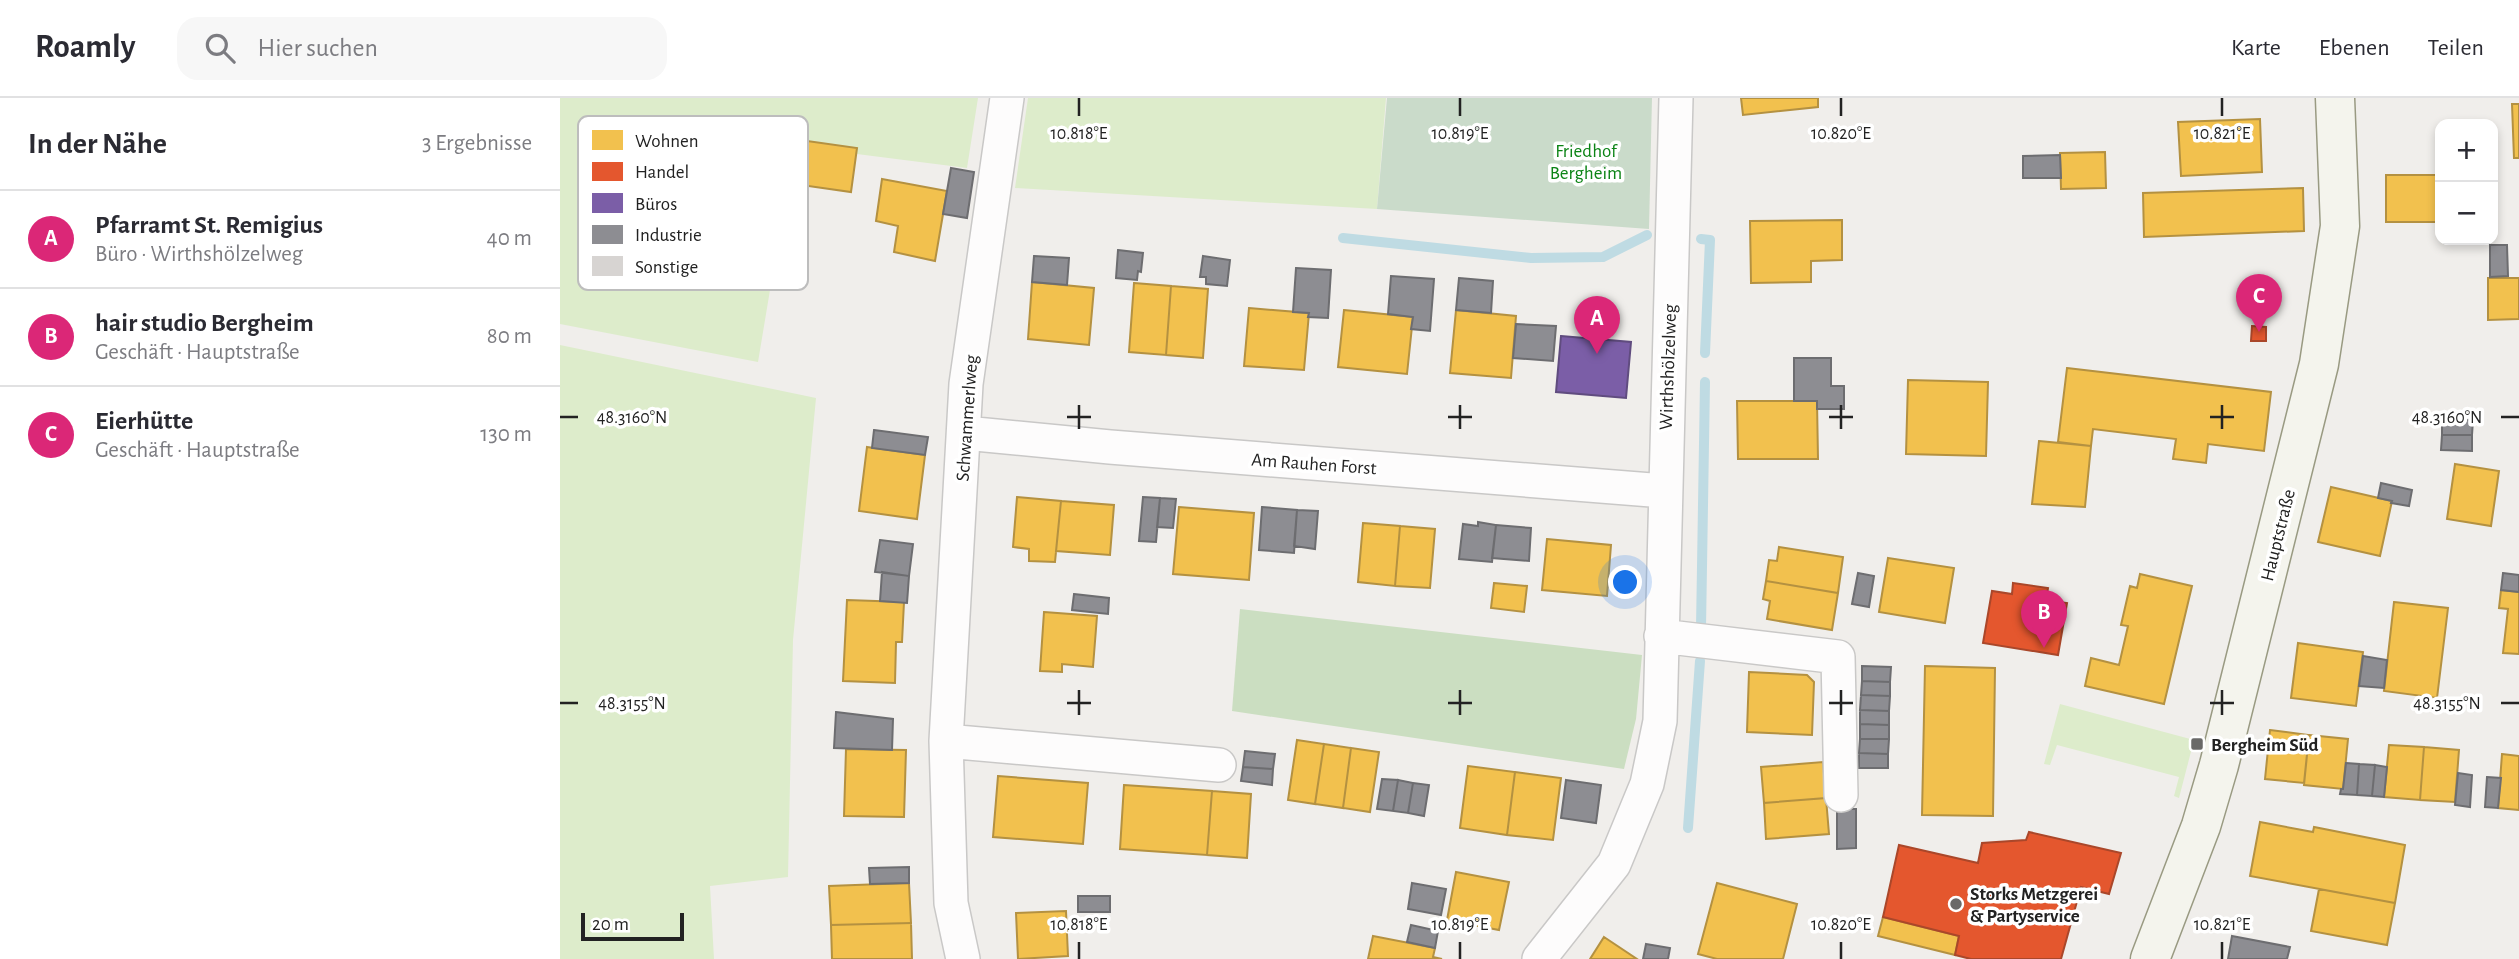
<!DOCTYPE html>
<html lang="de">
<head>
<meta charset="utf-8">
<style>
	body { margin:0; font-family:"Alegreya Sans",sans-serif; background:#f7f7f7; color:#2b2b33 }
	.controls { position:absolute; right:21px; top:21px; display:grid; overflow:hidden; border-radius:14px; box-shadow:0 4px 10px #0003 }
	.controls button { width:63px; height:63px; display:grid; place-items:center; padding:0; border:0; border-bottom:2px solid #e1e1e2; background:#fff; color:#2b2b33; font:35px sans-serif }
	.scale { position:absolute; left:21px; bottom:18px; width:103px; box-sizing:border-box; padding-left:7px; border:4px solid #222; border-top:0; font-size:19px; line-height:24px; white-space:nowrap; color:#222; -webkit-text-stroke:5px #fff; paint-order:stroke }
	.you { position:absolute; left:1066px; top:485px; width:24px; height:24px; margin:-18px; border:5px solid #fff; border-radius:50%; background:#1a73e8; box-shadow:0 0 0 10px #1a73e833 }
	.badge { display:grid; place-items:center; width:46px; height:46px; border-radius:50%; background:#db2777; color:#fff; font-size:23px; font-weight:700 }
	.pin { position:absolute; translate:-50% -58px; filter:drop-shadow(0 2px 4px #0008) }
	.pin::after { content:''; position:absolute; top:37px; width:24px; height:21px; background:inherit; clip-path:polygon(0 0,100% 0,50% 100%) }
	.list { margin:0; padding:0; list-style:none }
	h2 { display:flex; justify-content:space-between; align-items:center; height:91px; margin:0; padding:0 28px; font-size:30px }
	h2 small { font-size:23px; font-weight:400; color:#7c7c81 }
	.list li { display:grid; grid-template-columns:46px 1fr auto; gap:21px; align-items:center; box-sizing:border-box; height:98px; padding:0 28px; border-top:2px solid #e1e1e2 }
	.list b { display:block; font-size:26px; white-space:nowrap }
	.list p { margin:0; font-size:23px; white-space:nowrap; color:#7c7c81 }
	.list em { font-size:23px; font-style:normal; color:#7c7c81 }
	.icon { flex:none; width:38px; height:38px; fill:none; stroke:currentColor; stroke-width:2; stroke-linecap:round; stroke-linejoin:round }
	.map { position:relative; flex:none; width:1959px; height:861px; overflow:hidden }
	header { display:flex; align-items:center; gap:42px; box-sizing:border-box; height:98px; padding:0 35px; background:#fff; border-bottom:2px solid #e1e1e2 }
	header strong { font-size:33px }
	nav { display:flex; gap:38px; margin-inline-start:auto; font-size:24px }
	.search { width:490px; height:63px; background:#f7f7f7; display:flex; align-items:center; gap:18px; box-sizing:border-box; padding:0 24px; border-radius:21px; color:#7c7c81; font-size:26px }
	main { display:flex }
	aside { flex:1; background:#fff }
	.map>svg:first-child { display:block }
	.grass { fill:#ddeccb }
	.forest { fill:#cbdec1 }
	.cemetery { fill:#cadbca }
	.homes { fill:#f2c14e; stroke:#b49141; stroke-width:2 }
	.shops { fill:#e4572e; stroke:#aa472a; stroke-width:2 }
	.offices { fill:#7b5ea7; stroke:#604c7f; stroke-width:2 }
	.industry { fill:#8d8d92; stroke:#6d6d70; stroke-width:2 }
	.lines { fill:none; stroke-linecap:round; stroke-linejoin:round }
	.stream { stroke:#bfdbe3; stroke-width:10 }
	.street-casing { stroke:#c9c8c7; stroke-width:36 }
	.secondary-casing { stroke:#999a82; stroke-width:41 }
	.street { stroke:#fdfcfc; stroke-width:33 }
	.secondary { stroke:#f4f4ed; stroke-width:38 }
	.ticks { fill:none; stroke:#222; stroke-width:2.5 }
	.poi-dot { fill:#6a6968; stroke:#fff; stroke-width:2.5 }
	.labels { text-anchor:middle; stroke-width:7; stroke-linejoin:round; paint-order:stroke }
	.park-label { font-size:19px; fill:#0c8416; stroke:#fff }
	.street-label { font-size:19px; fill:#222; stroke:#fff }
	.poi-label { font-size:19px; font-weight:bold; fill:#222; stroke:#fff; text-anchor:start }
	.key { fill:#fff; stroke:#bdbdbd; stroke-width:2 }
	.key-label { font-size:19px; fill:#222 }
	.ticks-label { font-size:18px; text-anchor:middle; fill:#222; stroke:#fff; stroke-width:7; stroke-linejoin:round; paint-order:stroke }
</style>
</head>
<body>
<header>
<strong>Roamly</strong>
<div class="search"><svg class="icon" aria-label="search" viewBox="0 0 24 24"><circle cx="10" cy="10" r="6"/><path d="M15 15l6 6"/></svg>Hier suchen</div>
<nav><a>Karte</a><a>Ebenen</a><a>Teilen</a></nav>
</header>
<main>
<aside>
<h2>In der Nähe<small>3 Ergebnisse</small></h2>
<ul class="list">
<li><span class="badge">A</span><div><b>Pfarramt St. Remigius</b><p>Büro · Wirthshölzelweg</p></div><em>40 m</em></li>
<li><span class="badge">B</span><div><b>hair studio Bergheim</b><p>Geschäft · Hauptstraße</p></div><em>80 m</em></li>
<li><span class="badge">C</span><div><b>Eierhütte</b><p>Geschäft · Hauptstraße</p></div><em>130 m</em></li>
</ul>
</aside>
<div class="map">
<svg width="1959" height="861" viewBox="0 0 1959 861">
	<rect width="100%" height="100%" fill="#f0eeeb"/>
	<!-- grass -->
	<path class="grass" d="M0,0h418l-11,70 -173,-22 -36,216 -198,-38z
		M468,0h358l-9,111 -362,-21z
		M0,247l256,53 -23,242 -5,237 -78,9 4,73h-154z
		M1500,606l134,36 -15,58 -5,-2 5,-19 -122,-32 -7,20 -6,-1z"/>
	<!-- forest -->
	<path class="forest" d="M680,511l402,46 -6,64 -12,50 -392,-58z"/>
	<!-- cemetery -->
	<path class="cemetery" d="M827,0h265l-3,131 -272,-20z"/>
	<!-- homes -->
	<path class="homes" d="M1181,0h77v9l-75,8z
		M1952,6h7v54h-5z
		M1700,21l2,53 -81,4 -3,-54z
		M233,41l64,9 -6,44 -64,-9z
		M1545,54l1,36 -45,1 -1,-36z
		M1826,77h54v47h-54z
		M322,81l65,12 -12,70 -41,-9 4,-26 -22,-5z
		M1743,90l1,43 -160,6 -1,-44z
		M1282,122v40l-31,1v21l-60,1 -1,-62z
		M1928,180h31v41l-31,1z
		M472,184l62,6 -5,57 -61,-6z
		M574,185l37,3 -5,69 -37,-3z
		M611,188l37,3 -5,69 -37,-3z
		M689,210l60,5 -5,57 -60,-4z
		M784,212l69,7 -6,57 -69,-7z
		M896,212l60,6 -5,62 -61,-5z
		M1507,270l204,24 -7,59 -56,-7 -2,19 -33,-4 3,-20 -83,-10 -2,17 -33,-4z
		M1348,282l80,2 -2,74 -80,-2z
		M1177,303h80l1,58h-80z
		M1479,343l52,5 -6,61 -53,-3z
		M307,349l58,8 -8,64 -58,-8z
		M1895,366l44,7 -8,55 -44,-7z
		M1771,389l61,14 -12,55 -62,-14z
		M457,399l44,4 -6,61 -26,-1v-12l-16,-2z
		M501,403l53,4 -4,50 -54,-4z
		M619,409l75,6 -5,67 -76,-6z
		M803,425l37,3 -5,60 -37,-4z
		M840,428l35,3 -5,59 -35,-2z
		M987,441l64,6 -4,51 -65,-6z
		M1219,449l64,10 -5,36 -72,-12 3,-21 8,1z
		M1328,460l66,10 -9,55 -66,-11z
		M1580,476l52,12 -28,118 -79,-18 6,-28 28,7 9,-39 -7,-1 9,-39 7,2z
		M1206,483l72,12 -6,37 -65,-11 3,-18 -7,-2z
		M934,485l33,3 -3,26 -33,-4z
		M1941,492l18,2v62l-16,-1 5,-44 -9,-1z
		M287,502l57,2 -2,40h-6l-1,41 -52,-2z
		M1834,504l54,6 -11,90 -53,-7z
		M484,514l53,4 -4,51 -31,-3v8l-22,-1z
		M1738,545l65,9 -7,54 -65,-8z
		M1365,568l70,2 -2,148 -71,-1z
		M1189,574l58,3 7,7 -2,53 -65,-3z
		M1710,632l39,5 -5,48 -39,-4z
		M1749,637l39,4 -5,50 -39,-4z
		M737,642l27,4 -9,60 -27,-4z
		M764,646l27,4 -8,60 -28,-4z
		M1829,647l35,2 -4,53 -36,-3z
		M1864,649l35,3 -4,52 -35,-2z
		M791,650l28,4 -9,60 -27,-4z
		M286,651l60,1 -2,67 -60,-1z
		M1942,656l17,2v54l-21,-2z
		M1263,664l3,36 -62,5 -3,-36z
		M908,668l47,6 -8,63 -47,-7z
		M955,674l46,6 -8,62 -46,-5z
		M438,678l90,7 -5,61 -90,-7z
		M564,687l88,6 -5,64 -87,-6z
		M652,693l39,3 -4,64 -40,-3z
		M1266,700l3,36 -63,5 -2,-36z
		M1700,724l53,10 1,-5 91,18 -10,58 -145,-27z
		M896,774l53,10 -10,48 -52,-10z
		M349,785l2,40 -80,2 -2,-39z
		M1157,785l80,21 -14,55h-66l-19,-5z
		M1759,791l76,14 -8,42 -76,-14z
		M506,813l2,45 -50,3 -2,-46z
		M1323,819l76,19 -4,19 -77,-19z
		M351,825l1,36h-80l-1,-34z
		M813,838l62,12 -2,9 9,2h-74z
		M1044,839l33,22h-47z"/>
	<!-- shops -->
	<path class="shops" d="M1692,228l14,1v14h-15z
		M1453,485l35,5 -2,12 21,3 -9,52 -75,-12 9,-52 20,3z
		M1469,734l92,21 -12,41 -28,-7 -20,72h-90l-16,-4 4,-19 -76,-19 16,-72 79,18 4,-20 44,-3z"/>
	<!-- offices -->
	<path class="offices" d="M1001,238l70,6 -5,56 -70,-6z"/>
	<!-- industry -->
	<path class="industry" d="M1500,57l1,23h-38v-22z
		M391,70l23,4 -7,46 -24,-4z
		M1930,147h17l1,31 -18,1z
		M558,152l25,3 -2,19 -3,-1 -1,9 -21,-2z
		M474,158l35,2 -2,27 -35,-3z
		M643,158l27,4 -3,26 -21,-2v-7h-6z
		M736,170l35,2 -3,48 -20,-1 1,-4 -16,-1z
		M831,178l43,3 -4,52 -19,-2 2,-12 -25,-3z
		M899,180l34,3 -2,32 -35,-3z
		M956,226l40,2 -3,35 -40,-3z
		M1234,260h37v28h13v23h-27v-8h-23z
		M1882,321l31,1 -1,15h-30z
		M314,332l54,7 -3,18 -53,-7z
		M1882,337h30v16l-31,-1z
		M1821,385l31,7 -3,16 -18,-3 1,-2 -14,-3z
		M583,399l17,1 -4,44 -17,-1z
		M600,400l16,1 -3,29 -16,-1z
		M702,409l35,3 -3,43 -35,-3z
		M737,412l21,1 -3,38 -21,-3z
		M918,424l18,3 -4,37 -33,-3 4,-35 15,2z
		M936,427l35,3 -2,33 -37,-3z
		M320,442l33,4 -4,32 -34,-4z
		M322,474l27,4 -2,27 -27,-2z
		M1298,475l16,3 -5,31 -17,-3z
		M1943,475l16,2v17l-18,-2z
		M514,496l35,4 -1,16 -36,-4z
		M1803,558l24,4 -3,28 -25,-2z
		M1302,568l29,1 -1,15 -28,-1z
		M1302,583l28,1v14l-29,-1z
		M1301,597l29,1 -1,15 -29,-1z
		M1300,612l29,1v14l-29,-1z
		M276,614l57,7 -1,31 -58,-2z
		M1300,626l29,1v14h-29z
		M1300,641h29l-1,15 -29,-1z
		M685,653l30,3 -2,15 -30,-2z
		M1299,655l29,1v14h-29z
		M1786,665l13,1 -2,31 -17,-1 1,-5h2z
		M1799,666l16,1 -3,31 -15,-1z
		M1815,667l12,2 -3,30 -12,-1z
		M683,669l30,2 -1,16 -31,-4z
		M1898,675l14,2 -2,32 -15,-2z
		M1927,679l14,1 -3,30 -13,-1z
		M822,681l16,1 -5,31 -16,-2z
		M838,682l15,3 -5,30 -15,-2z
		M1006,682l35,5 -5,38 -35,-5z
		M853,685l16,2 -5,31 -16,-3z
		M1277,711h19v39l-19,1z
		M349,769v16l-39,1 -1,-16z
		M852,785l34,6 -5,26 -33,-6z
		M518,798h32v16h-32z
		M851,827l27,6 -3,17 -28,-6z
		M1672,838l58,11 -3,12h-59z
		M1086,846l24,4 -2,11h-25z"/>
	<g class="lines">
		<!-- stream -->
		<path class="stream" d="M783,140l188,20 72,-1 44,-22
			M1141,141l9,1 -5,113
			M1141,530l4,-246
			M1128,730l12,-167"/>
		<!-- street casing -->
		<g class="street-casing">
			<path id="street" d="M405,335l145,14 554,44
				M1101,538l177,21 3,138
				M386,643l273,24
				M403,861l-12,-56 -5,-162 20,-357 41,-286
				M979,861l75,-95 33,-80 13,-63 16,-623"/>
		</g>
		<!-- secondary casing -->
		<g class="secondary-casing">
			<path id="secondary" d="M1590,861l51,-133 18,-61 100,-401 21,-138 -5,-128"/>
		</g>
		<!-- street -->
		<use href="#street" class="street"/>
		<!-- secondary -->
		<use href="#secondary" class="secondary"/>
	</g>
	<!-- ticks -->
	<path class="ticks" d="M519,0v18M900,0v18M1281,0v18M1662,0v18M519,307v24M900,307v24M1281,307v24M1662,307v24M0,319h18M507,319h24M888,319h24M1269,319h24M1650,319h24M1941,319h18M519,592v25M900,592v25M1281,592v25M1662,592v25M0,605h18M507,605h24M888,605h24M1269,605h24M1650,605h24M1941,605h18M519,844v17M900,844v17M1281,844v17M1662,844v17"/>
	<!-- markers -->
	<g class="poi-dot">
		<rect x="1630" y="639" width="14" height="14" rx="3.5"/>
		<circle cx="1396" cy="806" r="7"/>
	</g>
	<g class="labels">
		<!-- park labels -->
		<g class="park-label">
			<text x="1026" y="59">Friedhof<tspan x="1026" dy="22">Bergheim</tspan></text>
		</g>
		<!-- street labels -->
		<g class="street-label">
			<text transform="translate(1107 269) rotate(-88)" y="7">Wirthshölzelweg</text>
			<text transform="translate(406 320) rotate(-86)" y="7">Schwammerlweg</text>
			<text transform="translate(754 365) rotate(4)" y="7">Am Rauhen Forst</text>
			<text transform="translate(1717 437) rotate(-76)" y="7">Hauptstraße</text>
		</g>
		<!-- poi labels -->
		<g class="poi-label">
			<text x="1651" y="653">Bergheim Süd</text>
			<text x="1410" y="802">Storks Metzgerei<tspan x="1410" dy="22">&amp; Partyservice</tspan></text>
		</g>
	</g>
	<!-- legend -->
	<rect x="18" y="18" width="230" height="174" rx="10" class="key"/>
	<rect x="32" y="32" width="31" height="20" fill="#f2c14e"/>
	<rect x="32" y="64" width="31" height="19" fill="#e4572e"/>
	<rect x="32" y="95" width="31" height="20" fill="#7b5ea7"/>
	<rect x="32" y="127" width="31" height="19" fill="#8d8d92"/>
	<rect x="32" y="158" width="31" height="20" fill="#d7d4d2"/>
	<g class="key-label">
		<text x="75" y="49">Wohnen</text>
		<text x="75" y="80">Handel</text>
		<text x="75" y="112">Büros</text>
		<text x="75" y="143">Industrie</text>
		<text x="75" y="175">Sonstige</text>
	</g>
	<g class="ticks-label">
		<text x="519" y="41">10.818°E</text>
		<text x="900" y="41">10.819°E</text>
		<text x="1281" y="41">10.820°E</text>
		<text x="1662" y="41">10.821°E</text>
		<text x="72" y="325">48.3160°N</text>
		<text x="1887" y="325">48.3160°N</text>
		<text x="72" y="611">48.3155°N</text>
		<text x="1887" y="611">48.3155°N</text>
		<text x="519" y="832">10.818°E</text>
		<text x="900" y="832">10.819°E</text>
		<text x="1281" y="832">10.820°E</text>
		<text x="1662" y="832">10.821°E</text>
	</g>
</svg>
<div class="controls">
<button>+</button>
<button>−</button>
</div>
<div class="scale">20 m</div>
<div class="you"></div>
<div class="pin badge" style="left:1037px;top:256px">A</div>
<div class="pin badge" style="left:1484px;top:550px">B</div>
<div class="pin badge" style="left:1699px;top:234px">C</div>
</div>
</main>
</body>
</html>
